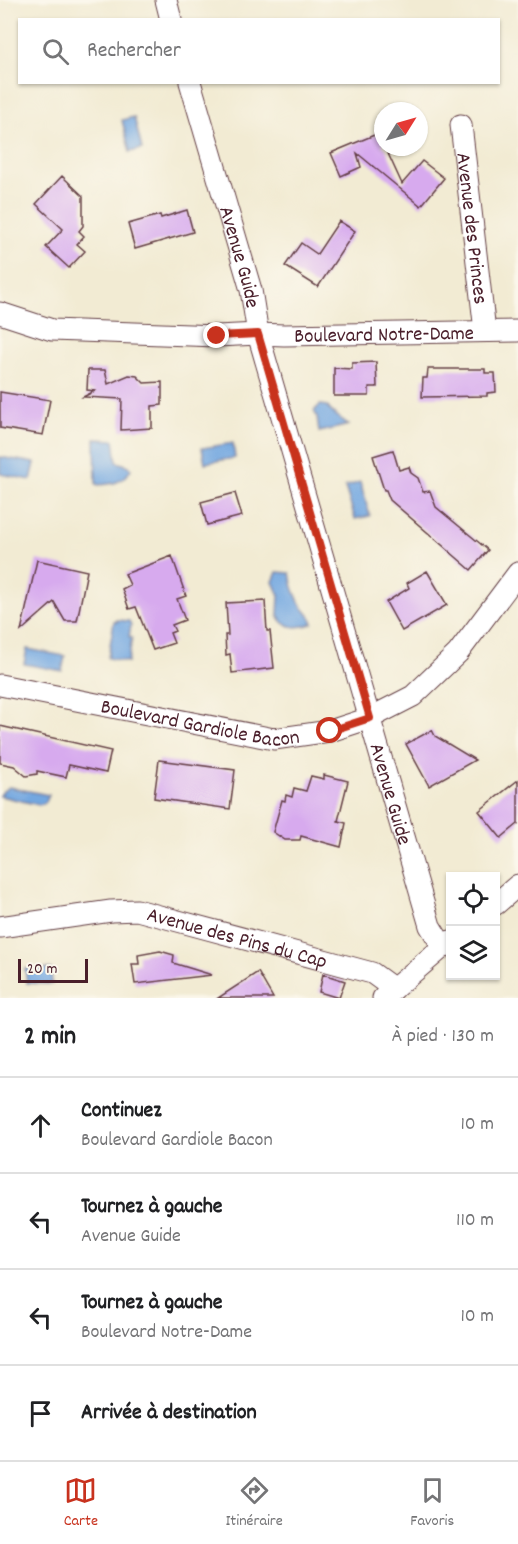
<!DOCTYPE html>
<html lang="fr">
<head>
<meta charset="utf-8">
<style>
	body { margin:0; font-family:Dekko,sans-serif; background:#f2f2f2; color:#202124 }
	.controls { position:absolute; right:18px; bottom:18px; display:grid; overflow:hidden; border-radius:0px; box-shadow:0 2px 4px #0004 }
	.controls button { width:54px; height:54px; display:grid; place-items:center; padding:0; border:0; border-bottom:2px solid #e0e0e0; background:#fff; color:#202124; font:30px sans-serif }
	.compass { position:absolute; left:374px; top:102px; width:54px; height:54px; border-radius:50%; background:#fff; box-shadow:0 2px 4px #0004; rotate:53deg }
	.scale { position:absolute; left:18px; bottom:15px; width:70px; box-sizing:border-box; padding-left:6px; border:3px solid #4a1f2b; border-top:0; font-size:16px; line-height:21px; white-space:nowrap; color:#4a1f2b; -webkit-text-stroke:4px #fbf7ec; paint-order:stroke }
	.stop { position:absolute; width:18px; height:18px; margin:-14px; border:4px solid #c8321e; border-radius:50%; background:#fff }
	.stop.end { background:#c8321e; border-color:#fff; box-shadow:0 2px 6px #0008 }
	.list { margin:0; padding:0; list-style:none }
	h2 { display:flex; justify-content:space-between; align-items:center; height:78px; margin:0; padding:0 24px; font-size:26px }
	h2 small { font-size:20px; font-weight:400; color:#757577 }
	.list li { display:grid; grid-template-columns:39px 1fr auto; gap:18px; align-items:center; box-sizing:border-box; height:96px; padding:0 24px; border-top:2px solid #e0e0e0 }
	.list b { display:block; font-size:22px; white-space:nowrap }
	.list p { margin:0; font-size:20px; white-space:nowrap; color:#757577 }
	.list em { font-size:20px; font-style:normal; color:#757577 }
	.icon { flex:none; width:33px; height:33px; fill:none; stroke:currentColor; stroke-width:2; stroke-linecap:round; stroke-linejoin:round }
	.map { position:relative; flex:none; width:518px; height:998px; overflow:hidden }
	.search { position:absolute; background:#fff; box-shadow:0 2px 4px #0004; left:18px; right:18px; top:18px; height:66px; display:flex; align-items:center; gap:15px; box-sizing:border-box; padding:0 21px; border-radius:0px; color:#757577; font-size:22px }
	.sheet { height:462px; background:#fff }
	nav { display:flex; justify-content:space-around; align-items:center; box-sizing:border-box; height:84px; border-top:2px solid #e0e0e0; background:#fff; font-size:16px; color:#757577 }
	nav a { display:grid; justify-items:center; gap:3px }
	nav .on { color:#c8321e }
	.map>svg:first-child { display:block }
	.water { fill:#73a7e0; stroke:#5e6386; stroke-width:1.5 }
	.building { fill:#d7aaee }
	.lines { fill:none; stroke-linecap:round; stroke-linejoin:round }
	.street-casing { stroke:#633e44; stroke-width:23 }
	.street { stroke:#fff; stroke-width:21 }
	.route { stroke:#c8321e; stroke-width:8 }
	.labels { text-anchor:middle; stroke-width:6; stroke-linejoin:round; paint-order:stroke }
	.street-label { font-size:21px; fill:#4a1f2b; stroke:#fbf7ec }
</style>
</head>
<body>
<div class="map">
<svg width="518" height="998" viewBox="0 0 518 998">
	<rect width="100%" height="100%" fill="#fbf7ec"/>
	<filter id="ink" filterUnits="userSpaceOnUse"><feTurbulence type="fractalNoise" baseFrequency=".0167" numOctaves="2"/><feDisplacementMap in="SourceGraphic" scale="12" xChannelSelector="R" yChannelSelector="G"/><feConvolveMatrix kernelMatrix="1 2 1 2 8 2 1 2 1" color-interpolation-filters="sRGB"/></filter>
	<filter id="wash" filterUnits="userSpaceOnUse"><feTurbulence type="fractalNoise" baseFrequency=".008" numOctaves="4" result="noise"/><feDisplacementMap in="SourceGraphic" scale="24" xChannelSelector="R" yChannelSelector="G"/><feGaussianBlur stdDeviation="1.35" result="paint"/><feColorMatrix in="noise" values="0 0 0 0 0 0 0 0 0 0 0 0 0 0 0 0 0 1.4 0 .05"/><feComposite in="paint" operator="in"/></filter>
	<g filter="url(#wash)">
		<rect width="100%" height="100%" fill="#f2ebd3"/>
		<!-- water -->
		<path class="water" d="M134,117l8,32 -12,3 -8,-32z
			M320,405l7,1c6,10 13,11 22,19l-30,7 -2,-15 -3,-6z
			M95,439l19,1 3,22 12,4 2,3c-8,15 -20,15 -35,16z
			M233,443l2,15 -30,5 -3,-15z
			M0,457l35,6 -4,17 -31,-6z
			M360,482l10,34 -15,3 -10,-32z
			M277,572l13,1c1,3 1,7 2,10 1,6 5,14 7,19 4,8 12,13 14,21 -8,4 -21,6 -29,0 -3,-2 -4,-5 -6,-8l1,-20 -6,-13z
			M117,620l12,1 2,4 -2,12 3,1 -4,24 -20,-4 6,-37 3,1z
			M27,649l38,7 -3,15 -38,-7z
			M9,787l40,8 -3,7 -7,3 -39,-9 3,-5z
			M25,969h26l1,15 -25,-1z"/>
		<g id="blocks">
			<!-- building -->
			<path class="building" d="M379,133l4,10v4h2l17,37 20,-23 22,17 -23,28 -64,-53 4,14 -20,9 -10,-23z
				M62,176l21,20v30l-4,5 5,5 -7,8 8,7 -16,17 -23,-21 17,-18 -27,-25z
				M187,210l6,22 -58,17 -7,-25 32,-9 1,3z
				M339,221l16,10 -37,56 -33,-21 16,-23 16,11z
				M376,362l1,25h-8v9h-35v-28l18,1v-6z
				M428,369h57v4h10l1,19 -9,1v3l-65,1 1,-19h4z
				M88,370h17l3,14 21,-9 8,1 7,7 18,-1v23l-10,1v22l-31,2 1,-31 -39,-2 12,-6 -8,-1z
				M0,392l50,8 -7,35 -43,-7z
				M393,450l6,20 10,-3 2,6 7,5 5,14 7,-1 6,16 52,43 -17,20 -81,-70 -4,-10h-2l-11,-34z
				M235,493l7,23 -35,9 -6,-23z
				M172,556l14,40 -9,3 8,21 -13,5 3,6 -5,2 4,10 -21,7 -17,-43 -7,2 -7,-20 8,-4 -5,-11z
				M37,560l50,11 -10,50h-12l-11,-19 -33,29z
				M427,571l20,34 -45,26 -16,-29 23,-14 -2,-5z
				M265,601l2,30h3l4,37 -42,5 -2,-19 -4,1 -1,-20h3l-2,-32z
				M0,726l111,25 -5,22 -37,-8 -3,12 -29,-6v3l-11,2 -12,-10 -14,-3z
				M432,730l3,6 40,24 -46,26 -23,-42z
				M159,760l76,10 -5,39 -76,-11z
				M324,775l24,6 -10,40 8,2 -5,24 -40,-11 -1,4h-15l-12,-8 9,-32 3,1 1,-6 6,2 2,-9 12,3 5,-15 13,3z
				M518,780v44l-17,14 -22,-27z
				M160,951l14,4 -1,8 39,12 -77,9 -3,-20h7l-1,-9z
				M258,972l15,26h-55z
				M323,974l22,7 -6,17 -20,-6z"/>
		</g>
	</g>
	<g filter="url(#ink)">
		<use href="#blocks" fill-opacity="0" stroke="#633e44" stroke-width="1.5"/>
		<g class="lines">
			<!-- street casing -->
			<g class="street-casing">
				<g id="street">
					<path d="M166,0l5,20"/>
					<path id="s1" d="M190,82l61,208 7,44 172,592 13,21"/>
					<path id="s2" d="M461,125l24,206"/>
					<path id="s3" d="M0,313l52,17 165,6 41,-2 26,1 234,-4"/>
					<path id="s4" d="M0,685l274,54 56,-8 40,-13 43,-22 45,-43 60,-80"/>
					<path d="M496,904l22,-19"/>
					<path id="s5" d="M0,927l111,-16 26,-1 235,63 22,16"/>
					<path d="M383,998l67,-57"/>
				</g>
			</g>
			<!-- street -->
			<use href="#street" class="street"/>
		</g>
	</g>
	<g class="lines" filter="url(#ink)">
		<!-- route -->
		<path class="route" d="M217,336l41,-2 112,384 -40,13"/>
	</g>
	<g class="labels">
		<!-- street labels -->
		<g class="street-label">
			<text dy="7" stroke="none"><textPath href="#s2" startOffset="104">Avenue des Princes</textPath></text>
			<text dy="7" stroke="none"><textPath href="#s1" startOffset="182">Avenue Guide</textPath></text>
			<text dy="7" stroke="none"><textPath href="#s3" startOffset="387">Boulevard Notre-Dame</textPath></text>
			<text dy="7" stroke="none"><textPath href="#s4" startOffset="204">Boulevard Gardiole Bacon</textPath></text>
			<text dy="7" stroke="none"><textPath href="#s1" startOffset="740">Avenue Guide</textPath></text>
			<text dy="7" stroke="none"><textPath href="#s5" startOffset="242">Avenue des Pins du Cap</textPath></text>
		</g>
	</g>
</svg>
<div class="controls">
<button><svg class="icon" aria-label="locate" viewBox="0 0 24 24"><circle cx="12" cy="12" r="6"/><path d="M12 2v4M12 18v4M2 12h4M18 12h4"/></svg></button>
<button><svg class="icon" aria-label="layers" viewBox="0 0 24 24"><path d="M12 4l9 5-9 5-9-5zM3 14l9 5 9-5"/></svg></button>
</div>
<svg class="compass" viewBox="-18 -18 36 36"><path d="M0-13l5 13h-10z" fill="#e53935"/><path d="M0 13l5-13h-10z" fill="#757577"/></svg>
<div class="scale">20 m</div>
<div class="stop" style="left:330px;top:731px"></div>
<div class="stop end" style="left:217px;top:336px"></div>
<div class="search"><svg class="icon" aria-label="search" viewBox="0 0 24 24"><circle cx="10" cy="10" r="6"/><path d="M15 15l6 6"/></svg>Rechercher</div>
</div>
<section class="sheet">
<h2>2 min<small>À pied · 130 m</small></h2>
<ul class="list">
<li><svg class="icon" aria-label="ahead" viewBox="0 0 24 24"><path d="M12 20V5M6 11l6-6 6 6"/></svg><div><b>Continuez</b><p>Boulevard Gardiole Bacon</p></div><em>10 m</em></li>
<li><svg class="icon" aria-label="left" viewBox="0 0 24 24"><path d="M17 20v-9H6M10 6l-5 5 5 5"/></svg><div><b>Tournez à gauche</b><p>Avenue Guide</p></div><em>110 m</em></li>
<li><svg class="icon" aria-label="left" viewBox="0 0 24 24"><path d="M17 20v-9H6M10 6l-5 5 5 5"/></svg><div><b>Tournez à gauche</b><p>Boulevard Notre-Dame</p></div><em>10 m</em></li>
<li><svg class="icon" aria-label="arrive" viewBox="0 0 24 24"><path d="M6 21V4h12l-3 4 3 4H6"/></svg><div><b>Arrivée à destination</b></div></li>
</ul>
</section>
<nav>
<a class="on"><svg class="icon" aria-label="map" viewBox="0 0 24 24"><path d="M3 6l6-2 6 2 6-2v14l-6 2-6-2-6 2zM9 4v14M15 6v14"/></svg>Carte</a>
<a><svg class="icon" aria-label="directions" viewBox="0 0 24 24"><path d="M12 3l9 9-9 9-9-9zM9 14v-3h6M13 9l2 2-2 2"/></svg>Itinéraire</a>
<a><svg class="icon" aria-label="saved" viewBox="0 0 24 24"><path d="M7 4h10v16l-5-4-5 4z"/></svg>Favoris</a>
</nav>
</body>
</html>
